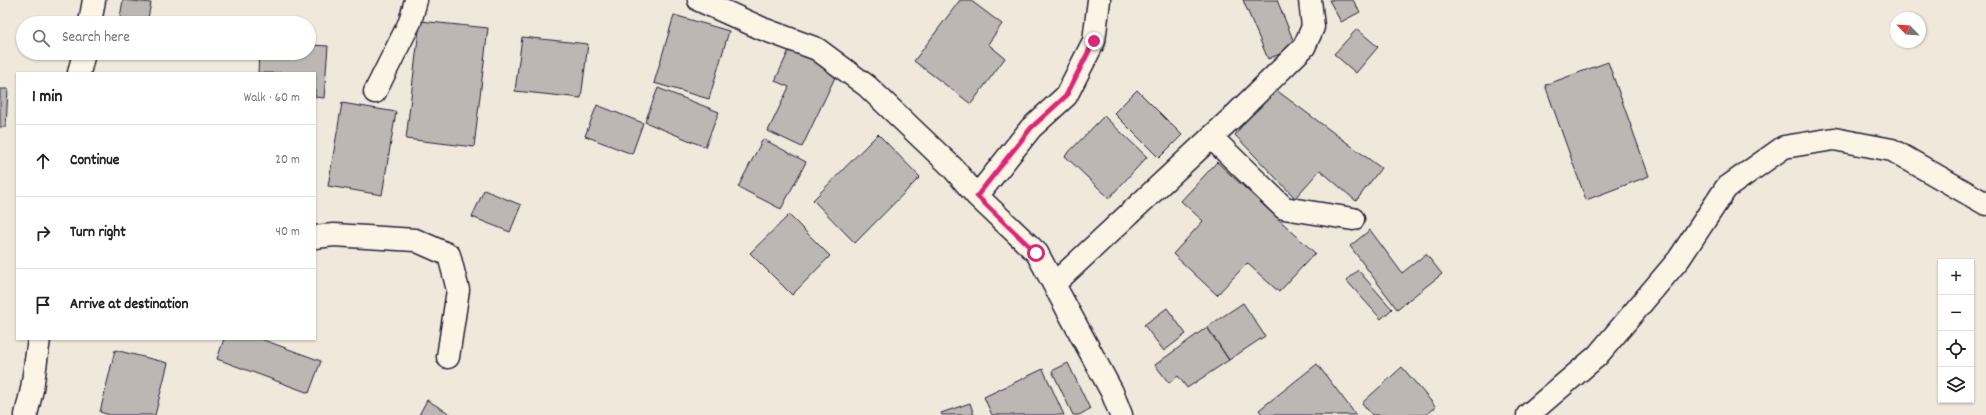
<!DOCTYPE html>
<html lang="en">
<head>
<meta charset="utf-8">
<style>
	body { margin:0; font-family:Dekko,sans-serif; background:#f2f2f2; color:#202124 }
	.controls { position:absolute; right:12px; bottom:12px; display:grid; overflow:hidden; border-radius:0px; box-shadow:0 1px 3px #0004 }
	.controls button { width:36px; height:36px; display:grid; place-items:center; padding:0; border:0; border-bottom:1px solid #e0e0e0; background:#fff; color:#202124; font:20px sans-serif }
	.compass { position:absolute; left:1890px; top:12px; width:36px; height:36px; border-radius:50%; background:#fff; box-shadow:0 1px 3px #0004; rotate:295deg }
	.stop { position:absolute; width:12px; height:12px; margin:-9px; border:3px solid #db2777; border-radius:50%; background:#fff }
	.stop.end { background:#db2777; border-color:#fff; box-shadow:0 1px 4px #0008 }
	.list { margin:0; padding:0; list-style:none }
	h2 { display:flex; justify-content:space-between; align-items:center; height:52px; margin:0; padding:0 16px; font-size:17px }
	h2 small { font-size:13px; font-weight:400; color:#757577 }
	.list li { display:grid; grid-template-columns:26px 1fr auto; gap:12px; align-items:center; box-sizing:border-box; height:72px; padding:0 16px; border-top:1px solid #e0e0e0 }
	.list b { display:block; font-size:15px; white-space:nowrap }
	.list em { font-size:13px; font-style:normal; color:#757577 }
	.icon { flex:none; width:22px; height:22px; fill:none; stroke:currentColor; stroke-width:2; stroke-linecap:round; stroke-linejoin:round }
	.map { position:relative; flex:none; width:1986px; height:415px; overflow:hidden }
	.search { position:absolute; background:#fff; box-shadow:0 1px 3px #0004; left:16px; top:16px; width:300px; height:44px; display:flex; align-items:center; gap:10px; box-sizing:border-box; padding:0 14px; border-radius:22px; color:#757577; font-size:15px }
	.panel { position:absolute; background:#fff; box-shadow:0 1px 3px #0004; left:16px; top:72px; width:300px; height:268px; border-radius:0px }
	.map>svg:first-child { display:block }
	.building { fill:#bcb7b3; stroke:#22223b }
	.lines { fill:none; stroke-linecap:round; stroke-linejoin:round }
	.minor-casing { stroke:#22223b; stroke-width:25 }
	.minor { stroke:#fcf5e5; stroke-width:22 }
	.route { stroke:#db2777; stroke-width:5 }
</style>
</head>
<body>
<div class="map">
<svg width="1986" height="415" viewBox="0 0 1986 415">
	<rect width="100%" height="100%" fill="#efe8db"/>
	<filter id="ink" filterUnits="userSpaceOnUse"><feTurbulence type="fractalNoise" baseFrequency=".025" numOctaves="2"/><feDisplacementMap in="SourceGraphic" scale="8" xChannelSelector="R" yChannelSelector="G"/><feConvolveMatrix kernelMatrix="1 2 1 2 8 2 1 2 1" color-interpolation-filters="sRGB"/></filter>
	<g filter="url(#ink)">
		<!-- building -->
		<path class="building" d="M123,0l28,3 -4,20h-28z
			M960,0h10l32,24 -14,20 17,14 -34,46 -57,-43z
			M1243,0h34l19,47 -28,12z
			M1329,0h24l7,12 -19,10z
			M674,15l55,16 -20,68 -55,-16z
			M420,21l68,7 -14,119 -68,-8z
			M1357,29l21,18 -22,26 -22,-19z
			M522,37l66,7 -7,54 -66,-7z
			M309,45l19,1 -4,52 -9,-1v-24h-57l1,-20h50z
			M790,48l48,23 -36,76 -34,-16 21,-44 -14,-6z
			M1608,62l41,114 -63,24 -41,-115z
			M1272,87l109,81 -25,33 -36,-31 -25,28 -60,-63z
			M658,88l61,24 -14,35 -60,-25z
			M0,89h8l-2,38h-6z
			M1137,90l45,45 -23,23 -45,-45z
			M342,103l54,9 -14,83 -54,-9z
			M597,105l46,18 -11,31 -47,-18z
			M1104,116l43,41 -38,41 -44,-42z
			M878,134l42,43 -65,66 -42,-43z
			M763,139l43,23 -25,47 -43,-22z
			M1217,162l98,91 -36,39 -32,-29 -30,32 -44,-41 30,-33 -22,-20z
			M484,190l37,15 -11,27 -38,-15z
			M789,215l41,41 -38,39 -42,-42z
			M1370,230l32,43 24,-19 16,20 -45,35 -47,-63z
			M1358,270l34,39 -11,10 -35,-39z
			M1243,303l22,33 -36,24 -22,-33z
			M1167,308l19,26 -22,17 -20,-26z
			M1207,327l22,33 -42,28 -9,-12 -9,7 -14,-18z
			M224,339h37l60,22 -12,32 -92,-34z
			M115,350l53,13 -13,52h-45l-10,-3z
			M1068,363l22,46 -11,6h-6l-21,-44z
			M1317,364l39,51h-93l-4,-5z
			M1402,367l34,40 -10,8h-54l-10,-12z
			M1043,369l21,46h-72l-8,-18z
			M427,400l25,15h-33z
			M970,403l4,12h-32l-1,-2z"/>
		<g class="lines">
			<!-- minor casing -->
			<g class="minor-casing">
				<path id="minor" d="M699,0l64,29 54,20 50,37 85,81 25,29 60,57 75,139 9,23
					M90,23l4,-23
					M79,73l5,-20
					M375,92l35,-70 6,-22
					M1211,137l73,71 69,11
					M977,196l54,-68 35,-32 28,-55 5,-41
					M315,237l19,-2 81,5 34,15 9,35 -10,67
					M1054,284l181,-169 69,-68 9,-20 -3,-27
					M26,415l6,-26 7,-50
					M1528,415l69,-59 82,-97 47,-71 58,-41 50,-8 58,11 94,54"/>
			</g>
			<!-- minor -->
			<use href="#minor" class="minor"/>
		</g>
	</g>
	<g class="lines" filter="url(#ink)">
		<!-- route -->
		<path class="route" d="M1036,253l-59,-57 54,-68 35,-32 28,-55"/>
	</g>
</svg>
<div class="controls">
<button>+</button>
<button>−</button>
<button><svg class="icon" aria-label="locate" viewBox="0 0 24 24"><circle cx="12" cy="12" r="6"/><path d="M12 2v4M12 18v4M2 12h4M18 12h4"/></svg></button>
<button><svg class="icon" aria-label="layers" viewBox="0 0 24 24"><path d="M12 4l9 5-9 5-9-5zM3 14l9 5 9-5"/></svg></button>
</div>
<svg class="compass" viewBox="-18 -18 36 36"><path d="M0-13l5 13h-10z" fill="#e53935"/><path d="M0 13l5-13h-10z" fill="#757577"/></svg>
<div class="stop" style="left:1036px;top:253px"></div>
<div class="stop end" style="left:1094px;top:41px"></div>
<div class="search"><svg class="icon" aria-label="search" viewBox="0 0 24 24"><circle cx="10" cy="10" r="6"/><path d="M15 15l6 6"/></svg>Search here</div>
<section class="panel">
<h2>1 min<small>Walk · 60 m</small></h2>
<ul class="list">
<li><svg class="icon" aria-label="ahead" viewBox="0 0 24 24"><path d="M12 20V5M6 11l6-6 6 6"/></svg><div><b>Continue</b></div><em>20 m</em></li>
<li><svg class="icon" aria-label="right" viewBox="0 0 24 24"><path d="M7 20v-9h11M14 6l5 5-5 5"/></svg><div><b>Turn right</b></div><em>40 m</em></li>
<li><svg class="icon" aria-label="arrive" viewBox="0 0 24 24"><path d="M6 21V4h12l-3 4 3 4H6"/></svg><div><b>Arrive at destination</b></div></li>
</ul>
</section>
</div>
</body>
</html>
